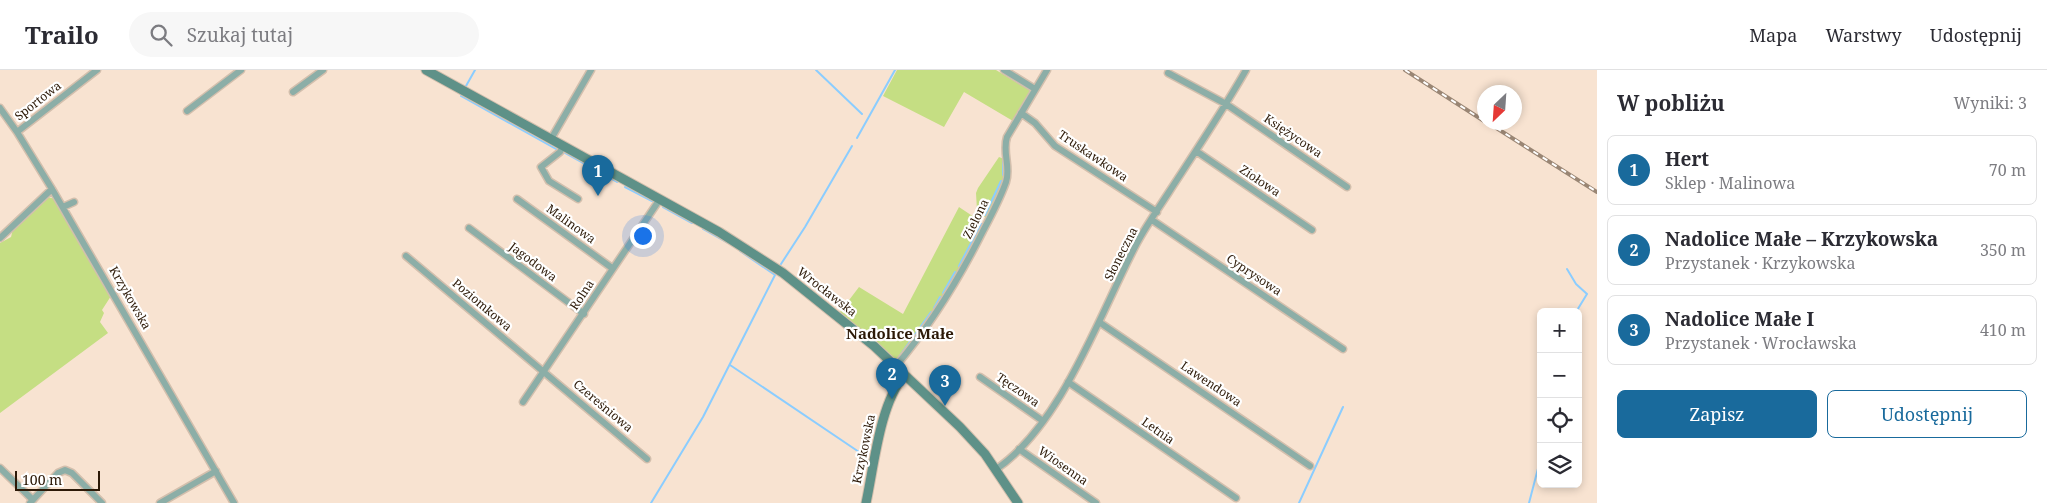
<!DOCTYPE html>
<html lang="pl">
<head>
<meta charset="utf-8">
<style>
	body { margin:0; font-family:"Noto Serif",serif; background:#f7f7f7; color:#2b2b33 }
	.controls { position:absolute; right:15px; bottom:15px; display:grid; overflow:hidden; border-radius:8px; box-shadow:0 2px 8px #0003 }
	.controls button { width:45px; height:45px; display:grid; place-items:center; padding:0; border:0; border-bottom:1px solid #e1e1e2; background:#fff; color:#2b2b33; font:25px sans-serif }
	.compass { position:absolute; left:1477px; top:15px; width:45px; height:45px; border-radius:50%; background:#fff; box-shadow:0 2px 8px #0003; rotate:205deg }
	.scale { position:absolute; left:15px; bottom:12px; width:85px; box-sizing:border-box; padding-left:5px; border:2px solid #2c1907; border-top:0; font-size:14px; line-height:18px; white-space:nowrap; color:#2c1907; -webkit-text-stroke:4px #fff; paint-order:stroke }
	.you { position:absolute; left:642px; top:165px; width:18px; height:18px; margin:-12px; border:4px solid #fff; border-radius:50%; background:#1a73e8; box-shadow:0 0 0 8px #1a73e833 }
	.badge { display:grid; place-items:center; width:32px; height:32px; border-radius:50%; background:#196a9c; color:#fff; font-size:16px; font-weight:700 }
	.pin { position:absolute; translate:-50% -41px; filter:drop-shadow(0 1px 2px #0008) }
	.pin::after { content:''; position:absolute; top:26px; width:18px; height:15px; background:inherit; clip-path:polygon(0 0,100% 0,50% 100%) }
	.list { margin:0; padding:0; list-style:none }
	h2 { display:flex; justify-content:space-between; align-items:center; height:65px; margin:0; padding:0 20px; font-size:21px }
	h2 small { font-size:16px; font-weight:400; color:#7c7c81 }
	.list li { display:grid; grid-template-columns:32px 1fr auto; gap:15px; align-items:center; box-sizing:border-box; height:70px; margin:0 10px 10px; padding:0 10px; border:1px solid #e1e1e2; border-radius:8px }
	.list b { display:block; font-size:19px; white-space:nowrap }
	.list p { margin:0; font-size:16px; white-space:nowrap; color:#7c7c81 }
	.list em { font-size:16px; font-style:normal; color:#7c7c81 }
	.actions { display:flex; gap:10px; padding:15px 20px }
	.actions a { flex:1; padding:11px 0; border:1px solid #196a9c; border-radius:8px; text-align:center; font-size:18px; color:#196a9c }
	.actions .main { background:#196a9c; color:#fff }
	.icon { flex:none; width:28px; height:28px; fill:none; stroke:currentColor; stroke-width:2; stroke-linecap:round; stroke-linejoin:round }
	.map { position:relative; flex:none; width:1597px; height:433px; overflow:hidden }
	header { display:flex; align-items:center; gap:30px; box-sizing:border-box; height:70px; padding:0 25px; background:#fff; border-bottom:1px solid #e1e1e2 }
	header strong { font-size:24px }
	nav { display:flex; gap:28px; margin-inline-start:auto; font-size:18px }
	.search { width:350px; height:45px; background:#f7f7f7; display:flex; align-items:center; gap:12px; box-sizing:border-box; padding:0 18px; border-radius:28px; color:#7c7c81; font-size:19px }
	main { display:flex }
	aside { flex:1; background:#fff }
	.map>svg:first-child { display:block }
	.green { fill:#c5de83 }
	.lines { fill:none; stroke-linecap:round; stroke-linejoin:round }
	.stream { stroke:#8bcdff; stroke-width:2 }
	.street-casing { stroke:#d3bfad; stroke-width:9 }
	.secondary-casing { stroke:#d3bfad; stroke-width:11 }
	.street { stroke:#8caea7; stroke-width:6 }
	.secondary { stroke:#5e9188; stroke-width:9 }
	.rail-casing { stroke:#9a8674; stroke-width:4 }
	.rail { stroke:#fff; stroke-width:2; stroke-dasharray:5.5; stroke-linecap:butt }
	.labels { text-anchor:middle; stroke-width:4.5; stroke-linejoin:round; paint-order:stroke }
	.street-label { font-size:12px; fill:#2c1907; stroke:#fff }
	.quarter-label { font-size:15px; font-weight:bold; fill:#2c1907; stroke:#fff }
</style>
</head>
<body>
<header>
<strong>Trailo</strong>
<div class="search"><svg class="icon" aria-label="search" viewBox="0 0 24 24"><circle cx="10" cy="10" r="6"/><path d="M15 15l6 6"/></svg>Szukaj tutaj</div>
<nav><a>Mapa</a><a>Warstwy</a><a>Udostępnij</a></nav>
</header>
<main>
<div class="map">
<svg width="1597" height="433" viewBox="0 0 1597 433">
	<rect width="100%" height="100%" fill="#f8e3d1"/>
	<!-- green -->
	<path class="green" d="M897,0h99l35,21 -18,30 -49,-29 -20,35 -61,-31z
		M999,87l5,2 1,16 -3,10 -16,33 -9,-8 -1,-17 2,-5z
		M48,127l7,2 56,97 -9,14 2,3 -4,9 8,11 -108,80v-170l11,-6 2,-8z
		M959,137l15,10 8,9 -24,46 -25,40 -32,44 -6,4 -55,-48 19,-25 44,27z"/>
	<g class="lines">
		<!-- stream -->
		<path class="stream" d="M816,0l46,44
			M466,16l9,-16
			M461,26l95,53
			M857,68l38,-68
			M565,83l52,29
			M1003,90v15
			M625,117l27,14
			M663,137l29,16
			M985,145l16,-34
			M703,159l25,14
			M781,194l24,-37 47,-81
			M959,196l22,-42
			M1567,199l9,15 11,10 -11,18
			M943,223l12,-21
			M934,238l6,-11
			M899,287l32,-45
			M730,295l135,91
			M651,433l52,-86 72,-142 -35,-24
			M1299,433l44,-96
			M1529,433l12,-46"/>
		<!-- street casing -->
		<g class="street-casing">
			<path id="street" d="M1004,0l31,19
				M1168,3l58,31 121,83
				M293,22l30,-22
				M0,38l17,24 35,57 182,314
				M187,41l54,-41
				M1021,43l14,10 20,23 102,66
				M17,62l80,-62
				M551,69l40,-69
				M563,76l-3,6 -19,15 8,14 29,18
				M1196,81l116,79
				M517,129l95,69
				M63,137l11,-5
				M1152,150l191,129
				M469,158l115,86
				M0,168l52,-49
				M406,186l241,203
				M1099,252l211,144
				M895,297c35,-41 64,-88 88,-136 8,-15 17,-32 23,-49 5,-15 -4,-30 1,-45l40,-67
				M980,307l63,44
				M1068,312l168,116
				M523,332l137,-203
				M1019,379l77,54
				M0,398l33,32
				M995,400c67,-45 105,-157 142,-227 9,-17 21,-34 32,-51 26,-40 53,-80 77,-122
				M30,433l28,-30 7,-3 7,3 30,30
				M160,433l56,-32"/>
		</g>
		<!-- secondary casing -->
		<g class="secondary-casing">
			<path id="secondary" d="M426,0l293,162 64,41 91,73 86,81 25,27 33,49
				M866,433c8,-37 14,-100 38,-127"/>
		</g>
		<!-- street -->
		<use href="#street" class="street"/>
		<!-- secondary -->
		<use href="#secondary" class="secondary"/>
		<!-- rail casing -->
		<g class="rail-casing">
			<path id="rail" d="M1405,0l79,51
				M1487,52l110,70"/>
		</g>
		<!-- rail -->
		<use href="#rail" class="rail"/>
	</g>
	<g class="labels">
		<!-- street labels -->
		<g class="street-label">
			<text transform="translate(38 31) rotate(-38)" y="4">Sportowa</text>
			<text transform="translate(1293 66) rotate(34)" y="4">Księżycowa</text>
			<text transform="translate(1093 86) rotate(34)" y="4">Truskawkowa</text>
			<text transform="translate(1260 111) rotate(34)" y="4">Ziołowa</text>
			<text transform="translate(976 149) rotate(-64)" y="4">Zielona</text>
			<text transform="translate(571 154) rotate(36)" y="4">Malinowa</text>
			<text transform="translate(1121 184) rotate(-63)" y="4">Słoneczna</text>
			<text transform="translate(533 192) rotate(37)" y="4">Jagodowa</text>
			<text transform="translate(1254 205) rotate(34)" y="4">Cyprysowa</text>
			<text transform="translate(827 222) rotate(38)" y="4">Wrocławska</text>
			<text transform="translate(582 225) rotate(-57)" y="4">Rolna</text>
			<text transform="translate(130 228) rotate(60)" y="4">Krzykowska</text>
			<text transform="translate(482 235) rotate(40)" y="4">Poziomkowa</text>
			<text transform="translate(1211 314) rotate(34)" y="4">Lawendowa</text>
			<text transform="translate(1018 320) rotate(35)" y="4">Tęczowa</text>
			<text transform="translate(603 336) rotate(40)" y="4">Czereśniowa</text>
			<text transform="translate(1158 361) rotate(35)" y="4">Letnia</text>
			<text transform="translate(864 379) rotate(-78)" y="4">Krzykowska</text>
			<text transform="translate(1063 396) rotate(35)" y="4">Wiosenna</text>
		</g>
		<!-- quarter labels -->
		<g class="quarter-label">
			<text x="900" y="269">Nadolice Małe</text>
		</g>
	</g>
</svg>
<div class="controls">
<button>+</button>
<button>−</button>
<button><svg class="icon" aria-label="locate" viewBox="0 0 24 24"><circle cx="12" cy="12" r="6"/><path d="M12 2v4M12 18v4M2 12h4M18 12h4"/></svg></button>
<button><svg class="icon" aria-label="layers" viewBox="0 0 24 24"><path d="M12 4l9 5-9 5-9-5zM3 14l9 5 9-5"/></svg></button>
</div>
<svg class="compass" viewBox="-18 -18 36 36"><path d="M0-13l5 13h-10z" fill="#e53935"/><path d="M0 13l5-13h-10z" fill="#7c7c81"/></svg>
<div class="scale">100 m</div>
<div class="you"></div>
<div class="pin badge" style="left:598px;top:126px">1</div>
<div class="pin badge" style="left:892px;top:329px">2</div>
<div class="pin badge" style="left:945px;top:336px">3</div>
</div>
<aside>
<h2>W pobliżu<small>Wyniki: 3</small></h2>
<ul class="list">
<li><span class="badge">1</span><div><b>Hert</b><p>Sklep · Malinowa</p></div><em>70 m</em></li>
<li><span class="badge">2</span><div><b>Nadolice Małe – Krzykowska</b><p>Przystanek · Krzykowska</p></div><em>350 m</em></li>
<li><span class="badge">3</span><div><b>Nadolice Małe I</b><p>Przystanek · Wrocławska</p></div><em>410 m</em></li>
</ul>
<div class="actions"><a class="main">Zapisz</a><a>Udostępnij</a></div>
</aside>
</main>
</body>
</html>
